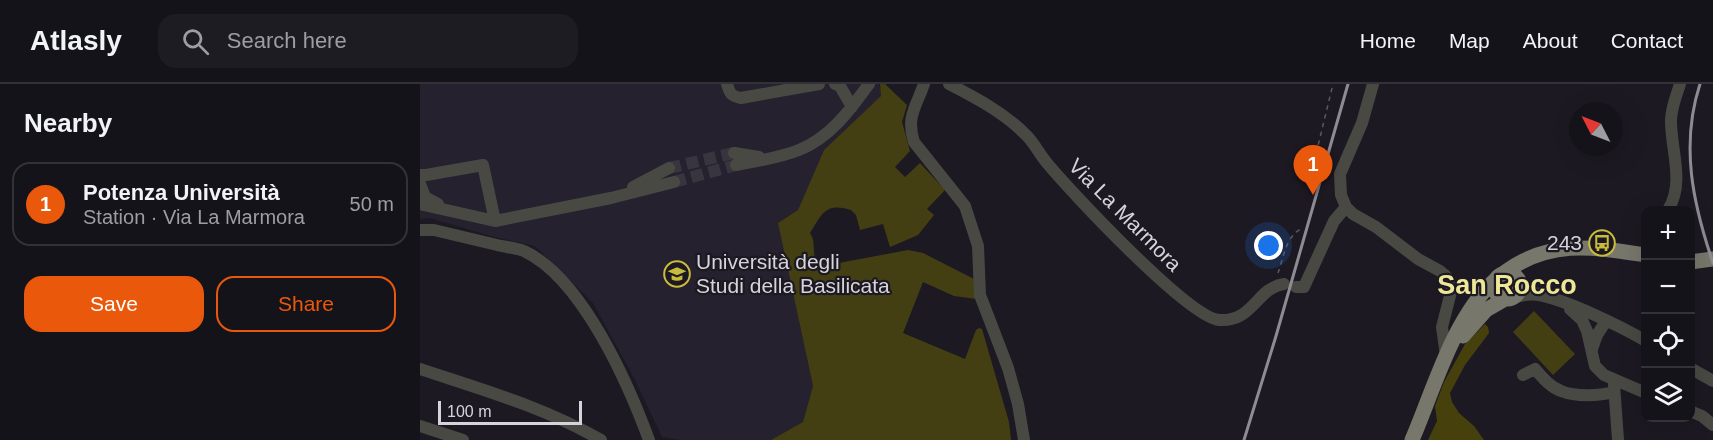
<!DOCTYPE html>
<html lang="en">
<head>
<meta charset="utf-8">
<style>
	body { margin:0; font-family:Helvetica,sans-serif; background:#1e1c23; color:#f1f3f6 }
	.controls { position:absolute; right:18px; bottom:18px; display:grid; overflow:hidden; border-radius:12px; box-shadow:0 6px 24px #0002 }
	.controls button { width:54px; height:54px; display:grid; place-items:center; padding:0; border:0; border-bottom:2px solid #343239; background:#15131a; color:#f1f3f6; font:30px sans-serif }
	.compass { position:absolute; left:1149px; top:18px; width:54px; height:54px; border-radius:50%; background:#15131a; box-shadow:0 6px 24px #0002; rotate:312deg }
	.scale { position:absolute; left:18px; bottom:15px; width:144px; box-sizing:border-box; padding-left:6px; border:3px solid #d6d4da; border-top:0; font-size:16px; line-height:21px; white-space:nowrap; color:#d6d4da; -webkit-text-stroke:4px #1c1922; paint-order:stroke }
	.you { position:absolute; left:849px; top:162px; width:21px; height:21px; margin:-15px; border:4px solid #fff; border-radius:50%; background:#1a73e8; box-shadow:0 0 0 9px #1a73e833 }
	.badge { display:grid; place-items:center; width:39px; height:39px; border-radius:50%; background:#ea580c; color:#fff; font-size:20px; font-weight:700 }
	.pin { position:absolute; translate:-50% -50px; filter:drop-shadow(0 2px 3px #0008) }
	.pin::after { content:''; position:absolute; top:32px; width:21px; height:18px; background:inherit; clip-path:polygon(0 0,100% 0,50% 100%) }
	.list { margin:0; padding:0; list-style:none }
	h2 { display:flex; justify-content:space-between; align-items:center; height:78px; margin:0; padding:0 24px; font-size:26px }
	h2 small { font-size:20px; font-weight:400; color:#9d9ea2 }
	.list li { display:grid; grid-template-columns:39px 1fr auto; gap:18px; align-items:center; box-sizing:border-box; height:84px; margin:0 12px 12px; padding:0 12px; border:2px solid #343239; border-radius:18px }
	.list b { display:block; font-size:22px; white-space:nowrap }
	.list p { margin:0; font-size:20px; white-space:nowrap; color:#9d9ea2 }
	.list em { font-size:20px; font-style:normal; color:#9d9ea2 }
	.actions { display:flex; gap:12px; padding:18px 24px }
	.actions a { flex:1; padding:14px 0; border:2px solid #ea580c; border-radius:18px; text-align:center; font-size:21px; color:#ea580c }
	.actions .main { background:#ea580c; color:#fff }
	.icon { flex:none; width:33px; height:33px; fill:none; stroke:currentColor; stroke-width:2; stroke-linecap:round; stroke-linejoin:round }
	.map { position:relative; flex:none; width:1293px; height:356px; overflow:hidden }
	header { display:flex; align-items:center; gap:36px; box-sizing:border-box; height:84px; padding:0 30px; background:#15131a; border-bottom:2px solid #343239 }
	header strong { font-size:28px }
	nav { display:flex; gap:33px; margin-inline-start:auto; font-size:21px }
	.search { width:420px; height:54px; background:#1e1c23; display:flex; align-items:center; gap:15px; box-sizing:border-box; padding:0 21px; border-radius:18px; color:#9d9ea2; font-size:22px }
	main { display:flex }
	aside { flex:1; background:#15131a }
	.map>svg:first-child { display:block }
	.built { fill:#26212e }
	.green { fill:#443f12 }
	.forest { fill:#45400c }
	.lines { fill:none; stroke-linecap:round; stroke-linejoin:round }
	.minor-tunnel { stroke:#38353e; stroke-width:12; stroke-dasharray:12 6; stroke-linecap:butt }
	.path { stroke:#5a5860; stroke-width:1.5; stroke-dasharray:4.5 4.5; stroke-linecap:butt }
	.minor { stroke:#494944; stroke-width:12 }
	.major { stroke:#78776c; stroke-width:15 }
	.rail { stroke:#8e8b93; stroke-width:3 }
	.labels { text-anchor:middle; stroke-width:4.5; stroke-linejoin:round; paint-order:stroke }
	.street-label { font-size:21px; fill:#d6d4da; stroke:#1c1922 }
	.poi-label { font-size:21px; fill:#d6d4da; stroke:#1c1922; text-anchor:end }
	.district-label { font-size:27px; font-weight:bold; fill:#efe798; stroke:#1c1922 }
</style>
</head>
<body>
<header>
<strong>Atlasly</strong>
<div class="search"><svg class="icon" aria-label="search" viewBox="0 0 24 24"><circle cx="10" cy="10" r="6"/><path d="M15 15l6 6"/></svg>Search here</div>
<nav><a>Home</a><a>Map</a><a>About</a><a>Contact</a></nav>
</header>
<main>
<aside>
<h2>Nearby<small></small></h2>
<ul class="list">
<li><span class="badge">1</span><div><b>Potenza Università</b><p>Station · Via La Marmora</p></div><em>50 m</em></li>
</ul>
<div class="actions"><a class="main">Save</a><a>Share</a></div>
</aside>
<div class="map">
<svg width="1293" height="356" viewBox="0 0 1293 356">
	<rect width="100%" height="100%" fill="#1c1922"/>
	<!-- built -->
	<path class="built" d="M0,0h459l3,12 -58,54 -26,60 -20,13 35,163 -10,36 -32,18h-90l-19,-3 -28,-59 -41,-75 -58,-57 -41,-9 -64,-19 -10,1z"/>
	<!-- green -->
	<path class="green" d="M460,0h5l22,21 -5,17 8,29 -15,16 10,10 15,-14 25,27 -18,19 7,6 -16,20 -28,12 -7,-23 -23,6 -4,-15 -5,-5c-26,-8 -29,4 -41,23 6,9 2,18 6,27l12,5 80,-15 15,3 51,26 2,20 -22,-3 -31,-14 -20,51 62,26 11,-29 3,-2 3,1 27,93 2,18h-240l32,-18 10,-36 -35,-163 20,-13 26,-60 57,-54z
		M1114,227l41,43 -22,21 -40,-43z"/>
	<!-- forest -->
	<path class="forest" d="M1065,240l3,3 1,6 -24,32 -15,28 2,9 7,11 15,13 10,14h-56l9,-19 -2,-15 9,-24 21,-38z"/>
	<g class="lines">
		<!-- minor-tunnel -->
		<path class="minor-tunnel" d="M249,84l65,-15
			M254,98l62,-17"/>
		<!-- path -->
		<path class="path" d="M893,103l-4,-4 24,-99
			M1270,128h3
			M858,189c5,-14 8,-37 23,-44"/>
		<!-- minor -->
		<path class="minor" d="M307,0c3,10 4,12 14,14l78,-14
			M415,0l5,2 12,21
			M504,0c-8,23 -18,33 -10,58l51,64 13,40 2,49 28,73 10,36 6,36
			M529,0c27,14 54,28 76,50 9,8 14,20 22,29 24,29 141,154 172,157 35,2 37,-32 65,-36
			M953,0l-11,39 -22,51 1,21 5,12 7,7 23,13 42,32 22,12 6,5 6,12 -10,39 4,29
			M314,69l25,4
			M316,81c21,-4 43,-7 63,-15 31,-12 51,-40 70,-66
			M0,91h6l57,-10 12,56
			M0,100l5,13 13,7
			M213,103l36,-19
			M0,120l75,17 116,-23 63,-16
			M1248,126c17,-27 3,-59 3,-89 0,-13 5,-24 9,-37
			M0,146h14c21,5 42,10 63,15 8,2 19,3 27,6 58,27 104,132 125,189
			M1100,199l19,12
			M876,203h8l30,-66 12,-14
			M1096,213c7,-2 15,-3 23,-2 28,5 81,31 107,46
			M1150,225l12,11 5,11 8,35 9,9 42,18
			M1172,265l5,-14 9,-14
			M1270,284l23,13
			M0,285c63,21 124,38 181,71
			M1103,291l12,-6c7,8 15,18 26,22 15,6 38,5 53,1
			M1194,300l4,56
			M1270,327l12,5 11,9
			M0,342l43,14"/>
		<!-- major -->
		<path class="major" d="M1270,178l23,-3
			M1085,188c46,-33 88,-25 141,-17
			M1074 202a13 13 0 1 1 26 0a13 13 0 1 1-26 0Z
			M1043,252l23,-26 19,-11
			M992,356c22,-51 41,-121 82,-159"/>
		<!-- rail -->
		<path class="rail" d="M1280,0c-20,61 -7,120 13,179
			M824,356l32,-104 72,-252"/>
	</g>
	<!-- icons -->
	<defs>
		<g id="bus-ring" transform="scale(1.35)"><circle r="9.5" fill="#1c1922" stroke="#c9bb3b" stroke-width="1.5"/><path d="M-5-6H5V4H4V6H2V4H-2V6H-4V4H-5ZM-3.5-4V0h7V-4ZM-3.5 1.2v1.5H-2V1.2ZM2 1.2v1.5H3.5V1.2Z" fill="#c9bb3b"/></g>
		<g id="university-ring" transform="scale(1.35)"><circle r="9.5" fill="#1c1922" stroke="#c9bb3b" stroke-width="1.5"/><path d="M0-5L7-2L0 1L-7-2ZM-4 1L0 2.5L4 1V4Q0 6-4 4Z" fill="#c9bb3b"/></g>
	</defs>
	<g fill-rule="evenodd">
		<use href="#bus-ring" x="1182" y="159"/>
		<use href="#university-ring" x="257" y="190"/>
	</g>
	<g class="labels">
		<!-- street labels -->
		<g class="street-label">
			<text transform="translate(705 131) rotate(45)" y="7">Via La Marmora</text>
		</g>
		<!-- poi labels -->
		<g class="poi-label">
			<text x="1162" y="166">243</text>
			<text x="276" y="185" text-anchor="start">Università degli<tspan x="276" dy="24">Studi della Basilicata</tspan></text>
		</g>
		<!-- district labels -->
		<g class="district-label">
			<text x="1087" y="210">San Rocco</text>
		</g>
	</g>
</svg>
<div class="controls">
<button>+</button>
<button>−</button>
<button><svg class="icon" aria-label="locate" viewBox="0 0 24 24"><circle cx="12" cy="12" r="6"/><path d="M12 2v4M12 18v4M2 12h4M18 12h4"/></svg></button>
<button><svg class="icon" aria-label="layers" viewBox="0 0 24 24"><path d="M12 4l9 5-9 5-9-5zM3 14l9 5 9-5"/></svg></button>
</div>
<svg class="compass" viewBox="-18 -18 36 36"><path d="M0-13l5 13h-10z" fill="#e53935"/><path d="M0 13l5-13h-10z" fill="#9d9ea2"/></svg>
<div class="scale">100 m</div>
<div class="you"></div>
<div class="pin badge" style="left:893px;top:111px">1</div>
</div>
</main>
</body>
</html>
